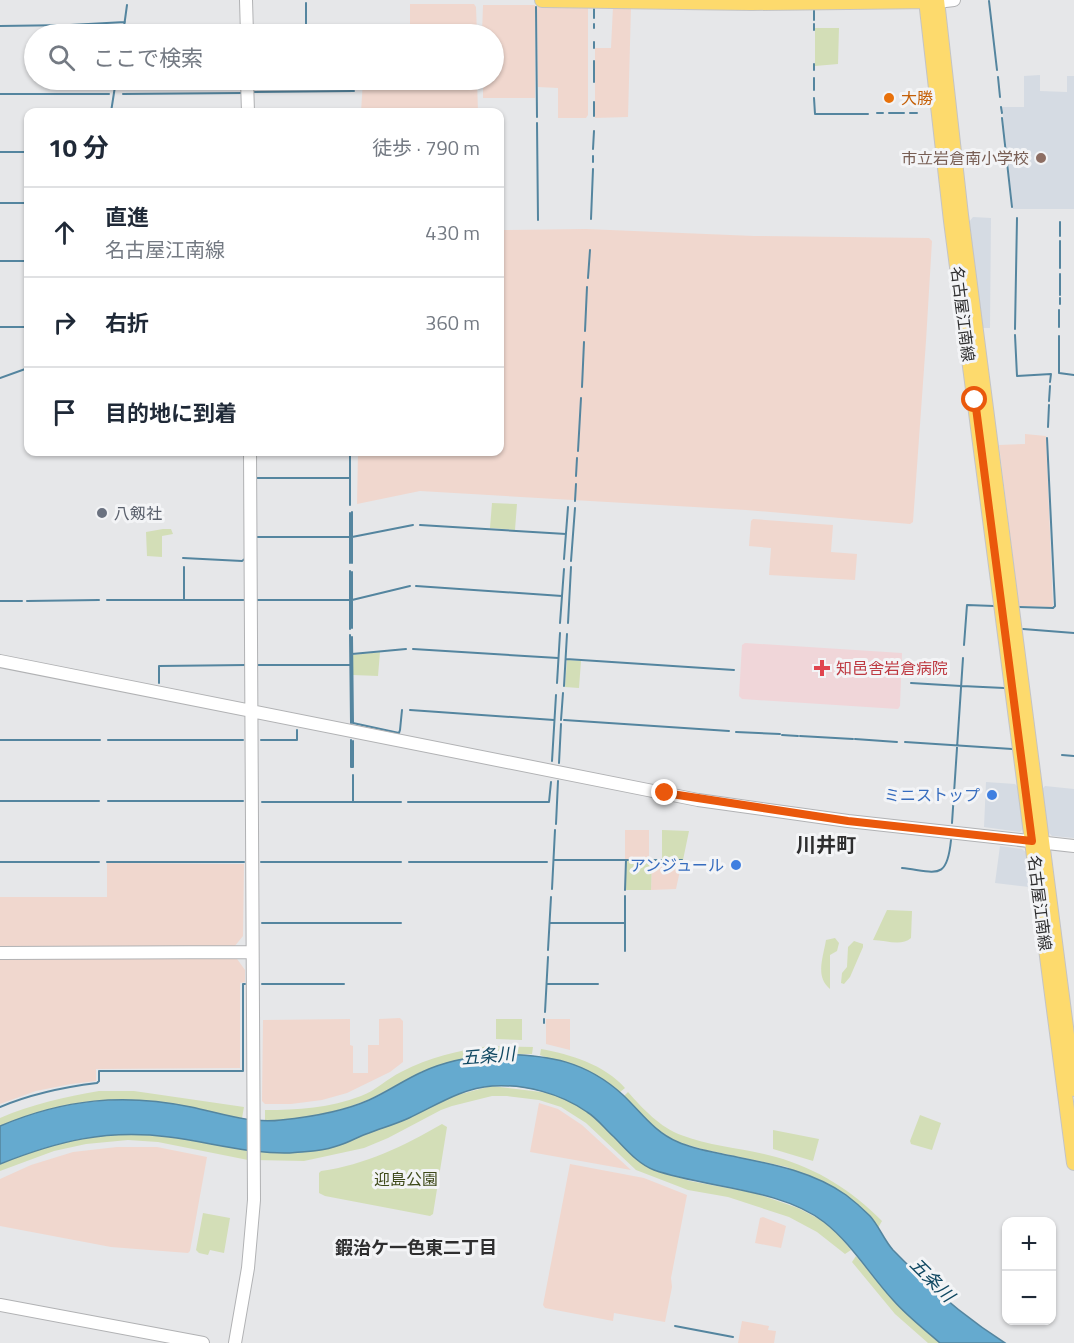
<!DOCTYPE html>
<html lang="ja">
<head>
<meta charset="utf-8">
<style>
	body { margin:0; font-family:"Titillium Web","Noto Sans JP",sans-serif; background:#f6f6f7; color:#1f2937 }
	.controls { position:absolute; right:18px; bottom:18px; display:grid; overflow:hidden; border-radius:12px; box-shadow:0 2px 4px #0004 }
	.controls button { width:54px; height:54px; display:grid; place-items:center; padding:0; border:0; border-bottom:2px solid #e0e1e3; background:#fff; color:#1f2937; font:30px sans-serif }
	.stop { position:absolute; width:18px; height:18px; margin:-14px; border:4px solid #ea580c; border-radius:50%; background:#fff }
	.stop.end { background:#ea580c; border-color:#fff; box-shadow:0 2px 6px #0008 }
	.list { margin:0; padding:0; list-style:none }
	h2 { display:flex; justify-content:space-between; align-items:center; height:78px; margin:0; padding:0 24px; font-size:26px }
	h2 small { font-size:20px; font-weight:400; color:#747a83 }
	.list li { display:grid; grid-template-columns:39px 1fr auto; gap:18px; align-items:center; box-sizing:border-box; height:90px; padding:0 24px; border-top:2px solid #e0e1e3 }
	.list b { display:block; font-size:22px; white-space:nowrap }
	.list p { margin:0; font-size:20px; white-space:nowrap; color:#747a83 }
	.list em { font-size:20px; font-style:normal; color:#747a83 }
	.icon { flex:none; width:33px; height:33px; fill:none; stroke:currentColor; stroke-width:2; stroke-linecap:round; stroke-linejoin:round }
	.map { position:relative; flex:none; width:1074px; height:1343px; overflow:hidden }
	.search { position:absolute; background:#fff; box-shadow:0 2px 4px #0004; left:24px; top:24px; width:480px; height:66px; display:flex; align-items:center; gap:15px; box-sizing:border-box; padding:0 21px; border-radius:33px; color:#747a83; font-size:22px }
	.panel { position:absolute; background:#fff; box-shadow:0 2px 4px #0004; left:24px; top:108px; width:480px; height:348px; border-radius:12px }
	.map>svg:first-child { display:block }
	.built { fill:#d5dbe3 }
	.industrial { fill:#f0d7ce }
	.medical { fill:#f0d6d9 }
	.green { fill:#d3deb7 }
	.water { fill:#65aacf; stroke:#54859f; stroke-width:1.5 }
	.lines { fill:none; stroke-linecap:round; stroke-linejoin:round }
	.stream { stroke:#54859f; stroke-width:2 }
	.secondary-casing { stroke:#b1b2b4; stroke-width:14 }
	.primary-casing { stroke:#c4c4c5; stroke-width:16 }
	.secondary { stroke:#fff; stroke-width:12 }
	.primary { stroke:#fdda6d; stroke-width:14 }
	.route { stroke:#ea580c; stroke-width:8 }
	.food-dot { fill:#e8710a; stroke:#f3f4f6; stroke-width:2 }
	.education-dot { fill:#8d6e63; stroke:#f3f4f6; stroke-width:2 }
	.worship-dot { fill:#6b7280; stroke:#f3f4f6; stroke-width:2 }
	.health-dot { fill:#e0444e; stroke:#f3f4f6; stroke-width:2 }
	.shop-dot { fill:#3f7fe0; stroke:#f3f4f6; stroke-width:2 }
	.labels { text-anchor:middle; stroke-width:6; stroke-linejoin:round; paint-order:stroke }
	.food-label { font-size:16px; fill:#c56008; stroke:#f3f4f6; text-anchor:start }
	.education-label { font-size:16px; fill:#785e54; stroke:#f3f4f6; text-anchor:end }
	.street-label { font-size:16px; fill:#2e2e2f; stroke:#f3f4f6 }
	.worship-label { font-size:16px; fill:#5b616d; stroke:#f3f4f6; text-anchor:start }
	.health-label { font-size:16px; fill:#be3a42; stroke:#f3f4f6; text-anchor:start }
	.shop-label { font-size:16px; fill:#366cbe; stroke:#f3f4f6; text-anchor:end }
	.park-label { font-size:16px; fill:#3f4a1a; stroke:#f3f4f6 }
	.water-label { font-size:18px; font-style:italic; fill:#104862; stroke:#f3f4f6 }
	.neighbourhood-label { font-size:18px; font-weight:bold; fill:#2e2e2f; stroke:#f3f4f6 }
	.quarter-label { font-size:20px; font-weight:bold; fill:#2e2e2f; stroke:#f3f4f6 }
</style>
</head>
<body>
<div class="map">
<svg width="1074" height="1343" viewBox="0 0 1074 1343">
	<rect width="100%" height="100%" fill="#e6e7e9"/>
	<!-- built -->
	<path class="built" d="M1040,75v16l27,1v-16h7v133h-61l-11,-102h22v-31z
		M973,217l18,1 -1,110h-7l-14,-106z
		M986,782l29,2 3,3 6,41 -4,4 -36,-5z
		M1045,786l29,3v49l-22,-2 -4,-4 -6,-43z
		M1000,846l22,3 5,4 4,33 -2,1 -34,-4z"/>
	<!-- industrial -->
	<path class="industrial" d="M410,4h64l2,3 1,27h-67z
		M483,5h52v93h-52v-18h11v-46h-12z
		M537,6l51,2v107l-2,3h-28v-30l-20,-1z
		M613,7h18l-3,110 -33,1v-70h16z
		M363,80h114l1,32h-117z
		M586,229l168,7 175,2 3,3 -6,100 -13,181 -3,2 -164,-14 -326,-19 -63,13 1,-52h142v-222z
		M1025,434l21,2 7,171 -34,-1 -20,-161 26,-1z
		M753,519l80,6 -2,27 26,2 -2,26 -86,-5 2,-27 -22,-2 2,-25z
		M625,830h24v29h-24z
		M652,861h30l-6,28 -25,1z
		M107,863l137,1 -1,72 -9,11 -234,-1v-49h107z
		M0,956h235l10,14v12l-5,1v85l-144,1v12l-25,3 -35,7 -36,13z
		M400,1018l3,3v41l-13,10 -43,21 -25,7 -31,4h-26l-3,-3 1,-81 87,-1v26l3,1v27h15v-28h11v-26z
		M546,1019h24v31l-24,-6z
		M539,1103l19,6 24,16 49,45 -101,-18z
		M117,1147h40l50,10 -17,94 -2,2 -77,-6 -111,-21v-47l31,-14 42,-13z
		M570,1164l74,14 43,17 -16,83 1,9 -7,35 -51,-9 -1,8 -68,-13 -2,-3z
		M763,1217l23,9 -5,22 -26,-5 5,-25z
		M742,1321l27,5 -1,4 8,1 -2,12h-36z"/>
	<!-- medical -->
	<path class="medical" d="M745,643l157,10 -2,53 -2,3 -156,-10 -3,-3 3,-51z"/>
	<!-- green -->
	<path class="green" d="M815,28h24l-1,36 -23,2z
		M492,503l25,1 -2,26 -25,-2z
		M163,529h8l2,5 -11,2v21l-15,-1 -1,-24z
		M380,652l-2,24 -25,-1v-20z
		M567,660l14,1 -2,27 -14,-1z
		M662,830l27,1 -6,29 -21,-1z
		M626,861h26l-1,29h-25z
		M887,910l25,1 -1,27c-10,9 -25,2 -38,2z
		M835,938l4,5 -2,8 -7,4v34c-15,-12 -7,-31 -4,-49z
		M854,941l9,3v3l-13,30 -6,7 -3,-1 1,-10 5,-6 1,-20z
		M496,1019h26v21l-26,-1z
		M489,1046l44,1 -1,7 -58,2 -70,25 -34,18 -21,8 -25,7 -44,7h-15v-11c33,0 65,-2 96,-14 14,-5 26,-17 40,-24 29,-15 56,-21 88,-26z
		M541,1049c29,5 64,16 84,39l-6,5 -14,-12 -65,-26z
		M492,1086l57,7 18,7 21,12 50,48 15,9 37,12 65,12 43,15 25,13 17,16 11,13 -6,4 -28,-22 -28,-15 -61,-20 -40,-7 -52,-20 -50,-47 -25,-16 -22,-7 -32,-4h-15l-40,10 -11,4 -53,28 -24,10 -60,13 -56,-1 -90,-18 -30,-2 -42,4 -32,7 -54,20v-7c58,-23 106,-35 169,-27 48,5 94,21 144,14 19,-3 34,-10 51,-17 14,-5 30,-9 43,-15 14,-6 27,-15 41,-21 14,-5 29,-8 44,-12z
		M99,1091h35l110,16 -2,11c-27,-4 -54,-13 -81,-16 -61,-6 -105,1 -161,24v-8c32,-14 65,-21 99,-27z
		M628,1092c14,16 33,36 53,43 31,12 64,13 95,22 42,12 75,33 106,64l-4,7 -8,-12 -83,-49 -81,-17 -29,-8 -25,-15 -28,-31z
		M920,1115l21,8 -9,27 -21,-6 -1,-3z
		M442,1124l5,3 -14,87 -3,2 -105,-20 -6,-3v-20l2,-2c44,-6 83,-25 121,-47z
		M773,1130l46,9 -6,22 -40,-12z
		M203,1213l27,5 -6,35 -14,-3 -2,5 -9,-2 -3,-3z
		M856,1256l39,47 45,40h-12l-33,-29 -43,-52z"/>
	<!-- water -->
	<path class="water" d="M501,1054c48,1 85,7 122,41 18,17 31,37 55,47 13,6 29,9 44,12 43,9 87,15 124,41 8,6 17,14 24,21 9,10 14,24 23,34 34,35 70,66 112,93h-65c-16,-14 -33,-27 -47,-43 -23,-25 -42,-57 -69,-78 -44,-34 -119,-34 -170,-52 -16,-6 -28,-21 -40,-33 -9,-8 -17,-19 -27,-25 -27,-19 -63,-28 -95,-26 -30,2 -57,20 -83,32 -13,6 -27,10 -40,15 -10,3 -19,9 -29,12 -16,6 -34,7 -51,8 -41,1 -80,-11 -120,-16 -63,-8 -111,4 -169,27v-38c64,-27 123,-33 191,-19 29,6 60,17 90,13 30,-3 61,-8 88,-20 18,-8 35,-20 53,-28 25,-12 52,-16 79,-18z"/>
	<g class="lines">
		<!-- stream -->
		<path class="stream" d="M989,1l8,69
			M306,3v26
			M536,7l1,110
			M594,9v9
			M814,9v11
			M594,24v4
			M814,24v6
			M0,26l70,-1 55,-3
			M366,29h29
			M253,30l105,-1
			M131,32l111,-2
			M123,34l4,-29
			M594,42v6
			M594,61v21
			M814,64v6
			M998,77l2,20
			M814,78v12
			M252,92l102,-1
			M0,94h109
			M123,94l120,-1
			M814,98l1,16h53
			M594,102v14
			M1001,107l1,6
			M111,112l5,-32
			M877,113h6
			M889,113h15
			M910,113h7
			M1002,118l10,89
			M537,123l1,97
			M593,149l1,-18
			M0,152h28
			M593,162v-6
			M0,203h28
			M591,219l2,-50
			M1060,236v-14
			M0,261h28
			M1060,268v-27
			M588,278l2,-28
			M1060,295v-21
			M1060,304v-6
			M0,327h28
			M1059,327v-17
			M1015,329l2,-111
			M585,331l2,-44
			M1015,335l2,41 34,-2 -1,8
			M1059,336v37l15,2
			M0,378l28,-10
			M582,387l2,-45
			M1049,401l1,-15
			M1048,427l1,-22
			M578,451l3,-53
			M350,454v51
			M576,476l1,-18
			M254,478h96
			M575,501l1,-17
			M352,512v51
			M350,513v50
			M420,525l146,9
			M255,537h94
			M352,537l61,-12
			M183,558l59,3 4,-3
			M564,559l4,-52
			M571,561l4,-53
			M184,567v33
			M350,571v58
			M352,572v56
			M416,586l146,10
			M107,600h139
			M256,600h94
			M352,600l58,-14
			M0,601h22
			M27,601l72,-1
			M1019,607l34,1 2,-2 -8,-168
			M560,623l4,-54
			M568,623l3,-56
			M1023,629l51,4
			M350,635l1,88
			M352,637l1,86 46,10 1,-3 2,-20
			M964,645l3,-40 27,1
			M413,649l145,9
			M352,654l54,-5
			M566,659l168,11
			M256,665h94
			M159,683v-17l87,-1
			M557,683l3,-50
			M911,683l50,3
			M564,686l3,-52
			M962,686l42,2
			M410,710l144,10
			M561,720l2,-27
			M564,720l165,11
			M736,732l44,2
			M782,735l16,1
			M800,736l53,3
			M855,739l42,3
			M0,740h100
			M108,740h135
			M261,740h36v-10
			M351,740v27h2
			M353,741v26
			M905,742l107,7
			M1062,755l12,1
			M552,761l4,-66
			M559,763l2,-39
			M0,801h99
			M108,801h135
			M262,802h91v-27
			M353,802h48
			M408,802h141l2,-20
			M952,823l11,-165
			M556,824l2,-43
			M554,860h128
			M0,862h99
			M107,862h137
			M261,862h140
			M409,862h138
			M902,868c35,4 45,13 49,-28
			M552,889l3,-59
			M625,890l1,-30
			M262,923h139
			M550,923h74
			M548,950l3,-53
			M625,951v-55
			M262,984h82
			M547,984h51
			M545,1012l3,-55
			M544,1023v-4
			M0,1107c31,-13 64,-20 97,-24l2,-2v-10h144v-87h2
			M675,1326l58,11"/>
		<!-- secondary casing -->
		<g class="secondary-casing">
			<path id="secondary" d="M246,0l1,34
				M937,2l17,-2
				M247,80l1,32
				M0,661l698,139 150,21 226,25
				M0,953l252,-1
				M0,1305l203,38
				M235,1343l13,-75 6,-68 -4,-748"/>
		</g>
		<!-- primary casing -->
		<g class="primary-casing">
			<path id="primary" d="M542,0l210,3 181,-2
				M926,0l25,221 123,942
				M937,0l24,215 113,874"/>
		</g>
		<!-- secondary -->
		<use href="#secondary" class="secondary"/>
		<!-- primary -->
		<use href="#primary" class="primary"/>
	</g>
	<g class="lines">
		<!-- route -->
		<path class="route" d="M665,793l183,28 184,20 -57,-441"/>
	</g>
	<!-- markers -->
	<circle class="food-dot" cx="889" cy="98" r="6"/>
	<circle class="education-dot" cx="1041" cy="158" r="6"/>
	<circle class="worship-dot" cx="102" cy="513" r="6"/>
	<path class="health-dot" d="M819 659h6v6h6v6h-6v6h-6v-6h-6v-6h6z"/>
	<g class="shop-dot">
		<circle cx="992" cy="795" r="6"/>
		<circle cx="736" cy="865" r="6"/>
	</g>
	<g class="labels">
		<!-- food labels -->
		<g class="food-label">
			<text x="901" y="104">大勝</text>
		</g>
		<!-- education labels -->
		<g class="education-label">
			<text x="1029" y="164">市立岩倉南小学校</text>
		</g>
		<!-- street labels -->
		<g class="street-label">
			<text transform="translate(963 314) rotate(83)" y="6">名古屋江南線</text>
			<text transform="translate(1040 903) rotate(83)" y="6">名古屋江南線</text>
		</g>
		<!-- worship labels -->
		<g class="worship-label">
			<text x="114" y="519">八剱社</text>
		</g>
		<!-- health labels -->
		<g class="health-label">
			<text x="836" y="674">知邑舎岩倉病院</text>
		</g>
		<!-- shop labels -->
		<g class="shop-label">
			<text x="980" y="801">ミニストップ</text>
			<text x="724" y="871">アンジュール</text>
		</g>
		<!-- park labels -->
		<g class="park-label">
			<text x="406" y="1185">迎島公園</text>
		</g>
		<!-- water labels -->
		<g class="water-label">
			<text transform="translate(488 1056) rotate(-5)" y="6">五条川</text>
			<text transform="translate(932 1280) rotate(45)" y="6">五条川</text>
		</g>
		<!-- neighbourhood labels -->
		<g class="neighbourhood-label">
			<text x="416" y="1254">鍜治ケ一色東二丁目</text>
		</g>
		<!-- quarter labels -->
		<g class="quarter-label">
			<text x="826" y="852">川井町</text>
		</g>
	</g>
</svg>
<div class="controls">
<button>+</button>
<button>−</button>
</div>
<div class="stop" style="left:975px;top:400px"></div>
<div class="stop end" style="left:665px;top:793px"></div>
<div class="search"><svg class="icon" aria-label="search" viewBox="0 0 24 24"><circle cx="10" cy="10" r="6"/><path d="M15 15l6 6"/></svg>ここで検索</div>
<section class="panel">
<h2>10 分<small>徒歩 · 790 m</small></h2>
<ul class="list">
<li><svg class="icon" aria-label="ahead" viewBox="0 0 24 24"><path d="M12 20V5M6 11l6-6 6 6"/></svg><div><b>直進</b><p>名古屋江南線</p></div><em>430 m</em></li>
<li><svg class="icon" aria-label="right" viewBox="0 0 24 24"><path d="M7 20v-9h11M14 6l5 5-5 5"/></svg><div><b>右折</b></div><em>360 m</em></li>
<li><svg class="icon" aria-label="arrive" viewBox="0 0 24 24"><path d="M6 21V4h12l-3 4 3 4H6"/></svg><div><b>目的地に到着</b></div></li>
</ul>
</section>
</div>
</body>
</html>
